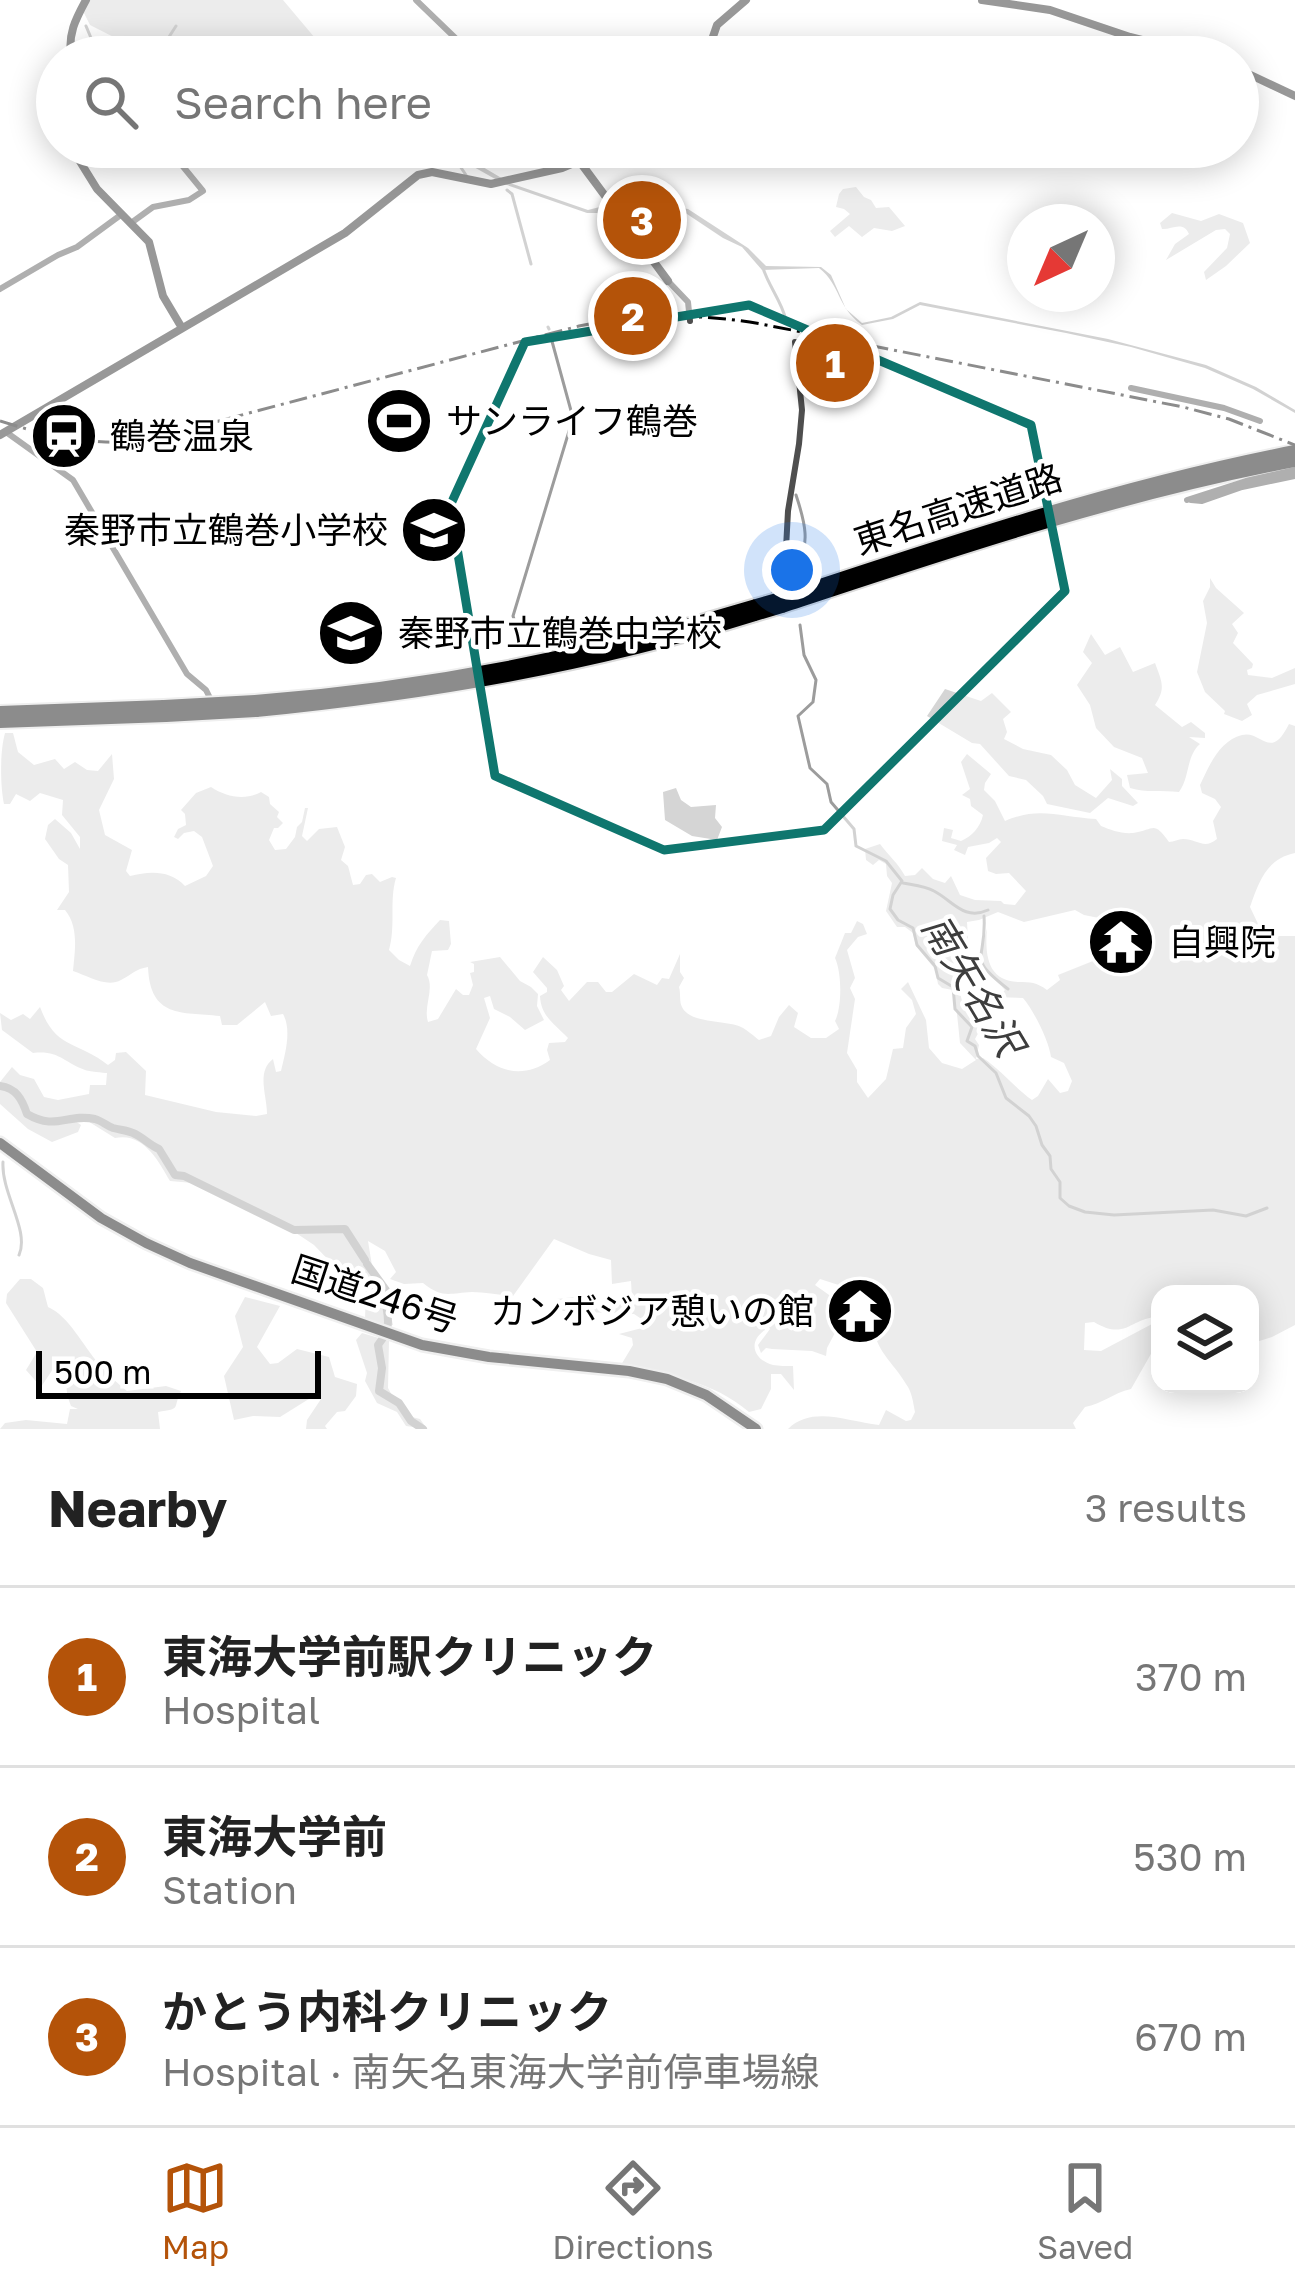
<!DOCTYPE html>
<html lang="en">
<head>
<meta charset="utf-8">
<style>
	body { margin:0; font-family:"Golos Text","Noto Sans JP",sans-serif; background:#f6f6f6; color:#222 }
	.controls { position:absolute; right:36px; bottom:36px; display:grid; overflow:hidden; border-radius:24px; box-shadow:0 6px 30px #0003 }
	.controls button { width:108px; height:108px; display:grid; place-items:center; padding:0; border:0; border-bottom:3px solid #e0e0e0; background:#fff; color:#222; font:60px sans-serif }
	.compass { position:absolute; left:1007px; top:204px; width:108px; height:108px; border-radius:50%; background:#fff; box-shadow:0 6px 30px #0003; rotate:224deg }
	.scale { position:absolute; left:36px; bottom:30px; width:285px; box-sizing:border-box; padding-left:12px; border:6px solid #000; border-top:0; font-size:33px; line-height:42px; white-space:nowrap; color:#000; -webkit-text-stroke:9px #fff; paint-order:stroke }
	.you { position:absolute; left:792px; top:570px; width:42px; height:42px; margin:-30px; border:9px solid #fff; border-radius:50%; background:#1a73e8; box-shadow:0 0 0 18px #1a73e833 }
	.badge { display:grid; place-items:center; width:78px; height:78px; border-radius:50%; background:#b45309; color:#fff; font-size:39px; font-weight:700 }
	.pin { position:absolute; translate:-50% -50%; border:6px solid #fff; box-shadow:0 3px 12px #0006 }
	.list { margin:0; padding:0; list-style:none }
	h2 { display:flex; justify-content:space-between; align-items:center; height:156px; margin:0; padding:0 48px; font-size:51px }
	h2 small { font-size:39px; font-weight:400; color:#767676 }
	.list li { display:grid; grid-template-columns:78px 1fr auto; gap:36px; align-items:center; box-sizing:border-box; height:180px; padding:0 48px; border-top:3px solid #e0e0e0 }
	.list b { display:block; font-size:45px; white-space:nowrap }
	.list p { margin:0; font-size:39px; white-space:nowrap; color:#767676 }
	.list em { font-size:39px; font-style:normal; color:#767676 }
	.icon { flex:none; width:66px; height:66px; fill:none; stroke:currentColor; stroke-width:2; stroke-linecap:round; stroke-linejoin:round }
	.map { position:relative; flex:none; width:1295px; height:1429px; overflow:hidden }
	.search { position:absolute; background:#fff; box-shadow:0 6px 30px #0003; left:36px; right:36px; top:36px; height:132px; display:flex; align-items:center; gap:30px; box-sizing:border-box; padding:0 42px; border-radius:66px; color:#767676; font-size:45px }
	.sheet { height:696px; background:#fff }
	nav { display:flex; justify-content:space-around; align-items:center; box-sizing:border-box; height:168px; border-top:3px solid #e0e0e0; background:#fff; font-size:33px; color:#767676 }
	nav a { display:grid; justify-items:center; gap:6px }
	nav .on { color:#b45309 }
	.map>svg:first-child { display:block }
	.green { fill:#d5d5d5; fill-rule:evenodd }
	.water { fill:#9c9c9c }
	.lines { fill:none; stroke-linecap:round; stroke-linejoin:round }
	.stream { stroke:#9c9c9c; stroke-width:3 }
	.river { stroke:#9c9c9c; stroke-width:8 }
	.trunk-casing { stroke:#dbdbdb; stroke-width:15 }
	.motorway-casing { stroke:#dbdbdb; stroke-width:16 }
	.tertiary { stroke:#4e4e4e; stroke-width:6 }
	.secondary { stroke:#1b1b1b; stroke-width:8 }
	.trunk { stroke:#000; stroke-width:10 }
	.motorway { stroke:#000; stroke-width:12 }
	.rail { stroke:#000; stroke-width:3; stroke-dasharray:18 6 3 6; stroke-linecap:butt }
	.motorway-bridge-casing { stroke:#dbdbdb; stroke-width:16; stroke-linecap:butt }
	.motorway-bridge { stroke:#000; stroke-width:12 }
	.marked { fill:none; stroke:#0f766e; stroke-width:9; stroke-linejoin:round }
	.labels { text-anchor:middle; stroke-width:9; stroke-linejoin:round; paint-order:stroke }
	.poi-label { font-size:36px; fill:#000; stroke:#fff; text-anchor:start }
	.street-label { font-size:36px; fill:#000; stroke:#fff }
	.water-label { font-size:39px; font-style:italic; fill:#3d3d3d; stroke:#fff }
</style>
</head>
<body>
<div class="map">
<svg width="1295" height="1429" viewBox="0 0 1295 1429">
	<rect width="100%" height="100%" fill="#fff"/>
	<!-- green -->
	<path class="green" d="M88,0h195l48,57h-123l-8,-3 -47,3 -63,-32 -7,-14z
		M856,187l8,10 7,3 5,8 13,-1 16,19 -13,5 -18,-3 -12,9 -13,-11 -14,11 -5,-6 20,-17 -6,-5 -8,-2 3,-13 4,-5z
		M1172,213l29,8 18,-7 24,9 7,20 -24,23 -20,14 -2,-8 23,-24 3,-14 -5,-5 -9,1 -50,30 9,-16 14,-10c-6,-14 -18,-4 -27,-5l-2,-6z
		M1210,578l6,10 28,25 -12,11 6,9 -5,10 20,21 -1,4 -5,2 1,5 24,3 23,-10v16l-38,11 -10,9 5,11 -10,6 -18,-7 1,-3 -20,-19 -8,-20 10,-49 -4,-22 7,-14z
		M1091,634l14,21 15,-8 13,25 22,-9c7,19 11,25 0,42l27,22 9,-5 14,11v5l-16,-1 11,7c-14,12 -10,33 -21,48 -17,-2 -33,1 -49,-4l-3,-13 21,-2 -6,-15 -28,-11 -18,-19 -6,-23 -13,-20 15,-22 -9,-11z
		M945,689l36,12 11,-8 19,19 -8,7 4,13 -3,7 19,10 28,6 16,15 8,15 21,13 16,-18 -2,-11 12,10v7l16,17 -5,3 -25,-8 -18,15 -43,-9 -4,-8 -17,-16 -17,-4 -29,-32 -8,-1 -45,-27z
		M1289,724l6,2v127c-29,6 -36,29 -45,54l10,21 17,8h18v389l-23,12 -22,7v-50h-90v23c-29,-1 -33,25 -66,5l-9,1 -1,27 17,1 51,-27 8,3v11l-29,51c-18,4 -29,15 -46,18l-12,16 3,6h-288c25,-24 60,-7 91,-4l7,-15 20,11 5,-1 4,-8c-2,-10 -3,-20 -9,-28 -13,-22 -33,-35 -32,-61l-23,-34 -31,-10 -5,6 24,17 -3,12 8,4 6,-4 5,29 -18,-14 -10,19 -1,8 -14,-5 -40,-2 -6,-1 -5,5 -3,-8 12,-16 -6,-10 -7,-5 8,16c-18,12 -11,30 8,35 6,1 13,1 20,1l1,24 -13,-16h-10v15l-10,20 -12,3c-36,-31 -82,-38 -128,-47l12,-20 -1,-7 -13,-4 23,-6 4,-6 -12,-8 -71,-3 -7,-7 1,-5 25,-3 -5,8 23,1 32,-6 -1,-18 -19,3 -1,-24 -22,-6 -35,-15 -41,57c-13,-1 -28,-4 -41,-4 -23,1 -29,7 -49,-9l-19,1 -14,-5 6,-7 -11,-21 -17,-10 6,37 12,6 5,12 -3,7 5,22 -13,2 -15,-7 1,-35 -27,-14 -25,-26 -21,-14 -100,-48 -23,-2c-12,-21 -27,-49 -55,-43l-37,-23 -3,6 6,4 -3,7 -26,10 -24,-13 -28,-25v-22l12,-15 8,8 14,4 10,18 14,3 31,-6 1,-9h16l1,-12c-3,0 -19,-2 -22,-3 -22,-8 -26,-20 -52,-17l-31,-23 -2,-17 11,7 12,-6 7,5 10,-12c16,43 36,33 68,58l7,-5 1,-7 10,-1 20,19 -1,24 71,17 40,4 11,-2c0,-19 -11,-42 6,-55l3,13 5,-1c4,-17 11,-41 2,-57l-12,2 -6,-14 -28,23h-15l-2,-9c-39,-4 -70,2 -72,-49 -13,2 -15,7 -27,13 -14,8 -33,-4 -48,-9 2,-21 6,-44 -8,-61h-8l12,-18 -1,-27 -9,-6 -14,-20 3,-14 7,-6 16,14 9,16v-12l-18,-22 1,-15 -23,-7 -10,8 -14,-7 -6,10h-6c-4,-20 -4,-53 1,-71h8l5,19 16,13 21,-6 9,10 11,-7 12,8 11,1 14,-17 2,25 -15,31 6,25 27,15 -6,21 4,5c20,-5 40,-6 55,10l21,-10 7,-10 -11,-29 -8,-6 -10,2 -6,6 -4,-2 4,-8 8,-4 -1,-11 -4,-4 15,-17 15,-6c15,10 34,14 50,5l8,5 1,7 9,8 -2,5 6,6 -5,5h-4l-5,12 6,10 11,-1 9,-12 2,-10 5,-5 3,-14h3l-6,28 5,5 12,-12 18,-2 8,20 -4,13 7,6 5,19 7,-1 6,-9 6,-1 8,8 12,-5 4,1c-7,23 0,47 -7,72l10,10 11,6c6,-20 16,-31 30,-46l9,1 2,23 -3,6 -16,1 -5,24c8,14 -4,31 1,47l10,-3 18,-30 7,6h6l4,-10 -3,-12 4,-1v-8l-4,-2 30,-5 20,24 11,6 7,7 -1,12 7,14 -19,10 -15,-13 -16,-8 -4,-13 -6,2 6,20 -14,31c21,24 48,30 74,11l-3,-10 2,-7 16,-1 3,-4c-13,-14 -27,-21 -28,-42l7,-4v-4l-14,-16 10,-15 14,13 7,16 -3,4 8,11 18,-19h11l8,10h6l22,-18 23,11 5,-7 7,1 11,-25v18l4,6 -5,9c2,7 0,14 3,20 8,17 45,13 59,20 5,2 14,10 18,13l12,-4 8,-19 10,-12 9,8 -4,14 17,11h15l13,-9 -4,-8c7,-14 7,-48 0,-63l10,-25h6l6,-12 6,3 4,10 -9,3 -11,13 8,28 -5,10 5,11 -8,54 10,17v12l11,16 18,-19 7,-30 10,-1 3,-20 10,-14 -4,-14 -11,-11 7,-7 18,38 3,28 13,15 20,6 14,-9 -16,-17c-2,-19 -3,-34 -7,-53l-11,-2 -4,-4 -3,-15 -19,-23 -3,-13 -8,-6h-8l-11,-16 6,-28 -5,-7 -1,-12 -7,-4 -6,5 -7,-5 -1,-11 15,-5c9,12 18,19 25,32l10,-1 7,-7 11,11 12,4 6,-7 9,19 15,5 26,1 3,3 11,1 11,-14 -17,-18 -13,1 -8,-3 -2,-13 15,-16 -4,-4 -8,5 -21,4 -3,8 -11,-5 3,-5 -15,-4 2,-13 9,2 -2,8 10,3c11,-5 19,-13 22,-26l-12,-9 -1,-7 -8,-4 8,-6 -9,-27 6,-8 24,20 -6,9 -1,7 11,11 10,20c34,-15 55,-4 91,-2l5,7c10,4 20,8 32,7 22,-3 20,-13 36,9 5,0 9,-3 14,-3 14,0 21,11 34,0l-4,-18 8,-14 -6,-8 -13,-6 -2,-8c9,-19 19,-44 42,-50 20,-5 28,27 47,-11zM1075,910l9,5 15,3 40,16 -9,24 -27,-8 -3,4 3,3 -45,18 2,5 -13,10c-11,-8 -16,-8 -29,-8 -32,-1 -33,-30 -31,-54l-8,34 26,28 -3,3c-15,-1 -22,-8 -29,-20l-3,1 21,23 32,1c11,13 26,43 28,59l13,6 8,18 -4,10 -8,2 -12,-14 -10,17 -6,4c-18,-13 -31,-30 -49,-42l-7,1 3,-14 -4,-6 6,-11 -4,-9 -13,-9 -7,-31 14,-8 -7,-27 4,-4 -1,-18 12,-2 19,-8 26,10z
		M676,788l5,12 10,7 25,-2 -1,13 7,9 -5,13 -25,-4 -27,-16 -2,-28z
		M20,1279h11l12,9 5,19c21,9 35,39 51,57 8,10 18,19 28,27l39,-5 15,5c-9,19 1,17 -23,21l2,17h-160l5,-6 21,-3 41,4 3,-15h8l-7,-3c-6,-15 -6,-24 0,-39l-3,-5 -15,7 -12,18 -15,-17 11,-18 -31,-49 1,-9z
		M245,1297l35,9 -23,41 13,17 8,-1 19,-14 32,8 6,20 22,7 -1,12 -11,15 -8,1 -12,14 2,3h-21l1,-9 14,-21 -9,-2 -32,20 -27,-1 -19,4 -10,-44 19,-29 -8,-31z
		M362,1333l27,8 -1,47 5,9 19,20 8,2 7,10 -21,-3 -9,-14 -20,-9 -12,-22 2,-8 -11,-33z"/>
	<!-- water -->
	<path class="water" d="M445,147h4l61,36 78,27 39,-10 61,9 60,39 18,18 55,1 10,8 15,34 16,14 29,-6 29,-15 188,37 98,26 50,22 39,23v3l-42,-24 -48,-21 -74,-21 -65,-14 -146,-28 -27,14 -31,6c-26,-19 -21,-40 -43,-57l-57,2 -20,-23 -19,-9 -39,-26 -67,-8 -18,9h-12l-83,-29 -55,-31z"/>
	<g class="lines">
		<!-- stream -->
		<path class="stream" d="M86,26l13,31
			M226,38c7,11 20,11 30,19
			M155,43l12,-3 9,-14
			M451,153l15,22
			M507,190l5,4 19,70
			M763,268c6,19 18,32 23,52
			M548,327l1,2
			M796,570c15,-26 9,-48 0,-75
			M800,625l4,30 12,25 -3,22 -15,14 12,52 17,16 4,18 23,27 2,17 30,15 16,20 -9,14 -3,14 8,11 15,8 4,17 18,21 3,12 15,9 2,22 17,18 -5,14 8,5 3,10 18,17 10,25 23,18 7,10 6,19 8,11 1,13 9,13v16l9,8 16,6 29,3 99,-5 33,6 21,-8
			M522,644l-9,-28 60,-198 -23,-84
			M903,883c10,2 22,3 31,8 19,10 30,30 54,19
			M984,916c3,46 -19,40 24,73
			M3,1162c-2,31 27,69 16,93"/>
		<!-- river -->
		<path class="river" d="M0,1086c16,2 22,13 27,28 29,17 40,-1 68,5 7,2 12,7 18,9 7,2 14,2 20,5 10,4 16,12 26,16l16,26 9,1 110,54 51,-1 20,31
			M367,1264l19,26c-3,14 5,26 1,39
			M383,1338l-5,7 4,23 -3,23 20,12 12,18 12,8"/>
		<!-- trunk casing -->
		<g class="trunk-casing">
			<path id="trunk" d="M0,1143l101,75 45,25 44,20 232,82 67,12 140,14 38,8 39,16 50,34"/>
		</g>
		<!-- motorway casing -->
		<g class="motorway-casing">
			<path id="motorway" d="M784,597c169,-56 336,-112 511,-146
				M782,607c169,-56 338,-113 513,-146
				M255,701c170,-13 338,-46 501,-96
				M256,711c170,-17 336,-45 499,-96
				M0,712l164,-6
				M0,722l166,-6"/>
		</g>
		<!-- tertiary -->
		<path class="tertiary" d="M416,0l59,57
			M565,147l14,15
			M131,223l22,-16 36,-7 14,-9 -36,-44
			M668,281l20,21 2,19
			M0,289l58,-34 19,-8 45,-33
			M1131,388l93,20 36,13
			M6,432l67,48 114,194 19,16 6,12
			M1187,500l59,-19 49,-11
			M1191,500l11,1 40,-14 53,-11
			M771,601l14,-34 3,-56 11,-67 3,-34 -7,-68"/>
		<!-- secondary -->
		<path class="secondary" d="M982,0l68,10 80,27 79,20
			M71,57c-3,-23 4,-37 15,-57
			M706,57l11,-32 29,-25
			M1238,69l57,27
			M71,147l26,42 52,53 14,54 19,32
			M580,162l88,119
			M0,435l345,-202 73,-58 14,-3 59,12 71,-16 50,-21"/>
		<!-- trunk -->
		<use href="#trunk" class="trunk"/>
		<!-- motorway -->
		<use href="#motorway" class="motorway"/>
		<!-- rail -->
		<path class="rail" d="M0,421c47,15 94,25 143,20l436,-115c61,-12 121,-13 182,-2l422,83 46,12 66,26"/>
		<!-- motorway-bridge casing -->
		<g class="motorway-bridge-casing">
			<path id="motorway-bridge" d="M756,605l28,-8
				M755,615l27,-8
				M164,706l91,-5
				M166,716l90,-5"/>
		</g>
		<!-- motorway-bridge -->
		<use href="#motorway-bridge" class="motorway-bridge"/>
	</g>
	<!-- marked area -->
	<path d="M0 0H1295V1429H0ZM749,305l282,120 34,166 -241,239 -160,20 -169,-74 -45,-270 75,-164z" fill="#fff" fill-opacity=".55" fill-rule="evenodd"/>
	<path class="marked" d="M749,305l282,120 34,166 -241,239 -160,20 -169,-74 -45,-270 75,-164z"/>
	<!-- icons -->
	<defs>
		<g id="stadium-disc" transform="scale(3.45)"><circle r="9.5" fill="#000" stroke="#fff"/><path d="M0-5a6.5 5 0 1 0 0 10a6.5 5 0 1 0 0-10ZM-3.5-1.8h7v3.6h-7Z" fill="#fff"/></g>
		<g id="station-disc" transform="scale(3.45)"><circle r="9.5" fill="#000" stroke="#fff"/><path d="M-3-6H3Q5-6 5-4V2Q5 4 3 4L4.5 6H3L1.5 4h-3L-3 6H-4.5L-3 4Q-5 4-5 2V-4Q-5-6-3-6ZM-3.5-4v3h7v-3ZM-3.5 1v1.5H-2V1ZM2 1v1.5H3.5V1Z" fill="#fff"/></g>
		<g id="school-disc" transform="scale(3.45)"><circle r="9.5" fill="#000" stroke="#fff"/><path d="M0-5L7-2L0 1L-7-2ZM-4 1L0 2.5L4 1V4Q0 6-4 4Z" fill="#fff"/></g>
		<g id="temple-disc" transform="scale(3.45)"><circle r="9.5" fill="#000" stroke="#fff"/><path d="M0-6L5-2H3V0L6.5 2.5H4V6H1.5V3h-3V6H-4V2.5H-6.5L-3 0V-2H-5Z" fill="#fff"/></g>
	</defs>
	<g fill-rule="evenodd">
		<use href="#stadium-disc" x="399" y="421"/>
		<use href="#station-disc" x="64" y="436"/>
		<use href="#school-disc" x="434" y="530"/>
		<use href="#school-disc" x="351" y="633"/>
		<use href="#temple-disc" x="1121" y="942"/>
		<use href="#temple-disc" x="860" y="1311"/>
	</g>
	<g class="labels">
		<!-- poi labels -->
		<g class="poi-label">
			<text x="446" y="434">サンライフ鶴巻</text>
			<text x="110" y="449">鶴巻温泉</text>
			<text x="388" y="543" text-anchor="end">秦野市立鶴巻小学校</text>
			<text x="398" y="646">秦野市立鶴巻中学校</text>
			<text x="1168" y="955">自興院</text>
			<text x="814" y="1324" text-anchor="end">カンボジア憩いの館</text>
		</g>
		<!-- street labels -->
		<g class="street-label">
			<text transform="translate(958 509) rotate(-18)" y="13">東名高速道路</text>
			<text transform="translate(375 1294) rotate(18)" y="13">国道246号</text>
		</g>
		<!-- water labels -->
		<g class="water-label">
			<text transform="translate(973 985) rotate(59)" y="14">南矢名沢</text>
		</g>
	</g>
</svg>
<div class="controls">
<button><svg class="icon" aria-label="layers" viewBox="0 0 24 24"><path d="M12 4l9 5-9 5-9-5zM3 14l9 5 9-5"/></svg></button>
</div>
<svg class="compass" viewBox="-18 -18 36 36"><path d="M0-13l5 13h-10z" fill="#e53935"/><path d="M0 13l5-13h-10z" fill="#767676"/></svg>
<div class="scale">500 m</div>
<div class="you"></div>
<div class="pin badge" style="left:835px;top:363px">1</div>
<div class="pin badge" style="left:633px;top:316px">2</div>
<div class="pin badge" style="left:642px;top:220px">3</div>
<div class="search"><svg class="icon" aria-label="search" viewBox="0 0 24 24"><circle cx="10" cy="10" r="6"/><path d="M15 15l6 6"/></svg>Search here</div>
</div>
<section class="sheet">
<h2>Nearby<small>3 results</small></h2>
<ul class="list">
<li><span class="badge">1</span><div><b>東海大学前駅クリニック</b><p>Hospital</p></div><em>370 m</em></li>
<li><span class="badge">2</span><div><b>東海大学前</b><p>Station</p></div><em>530 m</em></li>
<li><span class="badge">3</span><div><b>かとう内科クリニック</b><p>Hospital · 南矢名東海大学前停車場線</p></div><em>670 m</em></li>
</ul>
</section>
<nav>
<a class="on"><svg class="icon" aria-label="map" viewBox="0 0 24 24"><path d="M3 6l6-2 6 2 6-2v14l-6 2-6-2-6 2zM9 4v14M15 6v14"/></svg>Map</a>
<a><svg class="icon" aria-label="directions" viewBox="0 0 24 24"><path d="M12 3l9 9-9 9-9-9zM9 14v-3h6M13 9l2 2-2 2"/></svg>Directions</a>
<a><svg class="icon" aria-label="saved" viewBox="0 0 24 24"><path d="M7 4h10v16l-5-4-5 4z"/></svg>Saved</a>
</nav>
</body>
</html>
